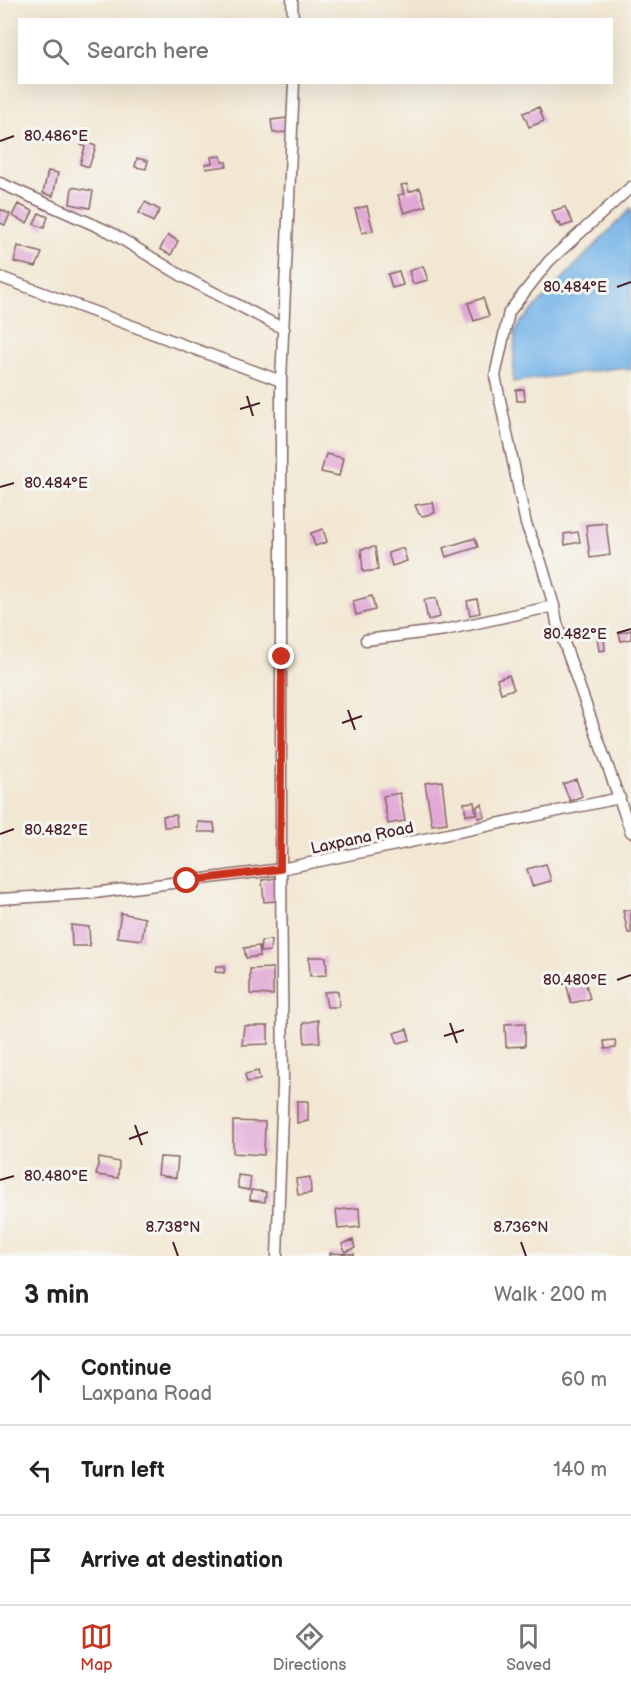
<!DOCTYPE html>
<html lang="en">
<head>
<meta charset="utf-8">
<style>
	body { margin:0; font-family:"Balsamiq Sans",sans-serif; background:#f6f6f6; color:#222 }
	.stop { position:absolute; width:18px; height:18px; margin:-14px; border:4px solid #c8321e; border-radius:50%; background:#fff }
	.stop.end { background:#c8321e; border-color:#fff; box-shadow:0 2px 6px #0008 }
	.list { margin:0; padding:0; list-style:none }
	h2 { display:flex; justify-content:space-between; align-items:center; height:78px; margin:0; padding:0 24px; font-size:26px }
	h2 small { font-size:20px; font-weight:400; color:#767676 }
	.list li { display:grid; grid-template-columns:39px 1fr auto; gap:18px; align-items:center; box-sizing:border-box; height:90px; padding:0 24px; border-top:2px solid #e0e0e0 }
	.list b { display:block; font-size:22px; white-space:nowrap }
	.list p { margin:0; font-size:20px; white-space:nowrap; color:#767676 }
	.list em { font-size:20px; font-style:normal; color:#767676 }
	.icon { flex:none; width:33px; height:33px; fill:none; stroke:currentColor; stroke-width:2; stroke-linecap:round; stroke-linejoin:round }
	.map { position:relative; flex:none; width:631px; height:1256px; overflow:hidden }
	.search { position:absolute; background:#fff; box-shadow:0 6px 24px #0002; left:18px; right:18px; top:18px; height:66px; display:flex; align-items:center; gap:15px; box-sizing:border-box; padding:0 21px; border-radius:0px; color:#767676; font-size:22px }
	.sheet { height:348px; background:#fff }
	nav { display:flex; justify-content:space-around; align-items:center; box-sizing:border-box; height:84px; border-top:2px solid #e0e0e0; background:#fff; font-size:16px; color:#767676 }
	nav a { display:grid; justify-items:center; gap:3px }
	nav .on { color:#c8321e }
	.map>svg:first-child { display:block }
	.water { fill:#74b4e8; stroke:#5f6a8a; stroke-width:1.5 }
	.building { fill:#e1a7d6 }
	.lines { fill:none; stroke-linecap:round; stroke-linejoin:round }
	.minor-casing { stroke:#856565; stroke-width:13 }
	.minor { stroke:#fff; stroke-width:10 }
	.route { stroke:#c8321e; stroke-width:8 }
	.ticks { fill:none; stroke:#4a1f2b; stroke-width:2 }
	.labels { text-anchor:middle; stroke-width:6; stroke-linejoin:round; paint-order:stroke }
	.street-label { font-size:16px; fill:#4a1f2b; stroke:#f6f6f2 }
	.ticks-label { font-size:15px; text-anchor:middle; fill:#4a1f2b; stroke:#f6f6f2; stroke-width:6; stroke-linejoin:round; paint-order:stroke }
</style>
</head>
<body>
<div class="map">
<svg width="631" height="1256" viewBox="0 0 631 1256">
	<rect width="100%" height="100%" fill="#f6f6f2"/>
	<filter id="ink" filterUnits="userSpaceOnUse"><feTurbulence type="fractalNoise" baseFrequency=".0167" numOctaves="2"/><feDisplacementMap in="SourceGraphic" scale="12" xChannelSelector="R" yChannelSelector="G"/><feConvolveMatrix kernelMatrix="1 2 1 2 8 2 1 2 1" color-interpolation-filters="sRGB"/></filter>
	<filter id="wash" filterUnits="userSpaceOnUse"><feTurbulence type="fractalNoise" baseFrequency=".008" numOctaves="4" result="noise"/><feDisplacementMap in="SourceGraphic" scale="24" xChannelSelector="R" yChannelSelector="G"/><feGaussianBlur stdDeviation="1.35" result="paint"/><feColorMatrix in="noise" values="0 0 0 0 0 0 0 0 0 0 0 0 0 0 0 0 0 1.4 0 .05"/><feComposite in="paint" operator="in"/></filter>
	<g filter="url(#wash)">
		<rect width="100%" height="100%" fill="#f2e7d2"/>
		<!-- water -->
		<path class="water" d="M631,208v162l-14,-2 -104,14 2,-50 4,-8z"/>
		<g id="blocks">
			<!-- building -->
			<path class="building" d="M539,107l5,14 -15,6 -6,-14z
				M287,118l1,14 -15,1 -2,-13z
				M84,137l7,2 -1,5 6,2 -7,21 -9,-3 5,-17 -4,-2z
				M221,156l1,6h4l1,4 -21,3 -1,-5 7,-1 -1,-6z
				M137,158l11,3 -2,8 -11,-2z
				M48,171l10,2 -5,23 -10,-3z
				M407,184l2,8 11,-4 6,18 -22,7 -6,-18 6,-1 -3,-9z
				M72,187l21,4 -3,17 -20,-4z
				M145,202l15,8 -7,12 -14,-9z
				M18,204l15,7 -6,12 -15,-7z
				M367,206l6,25 -11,2 -7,-24z
				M565,207l8,16 -12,4 -1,-4 -3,1 -5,-13z
				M0,209l10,5 -5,11 -5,-2z
				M39,213l9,4 -4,11 -10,-4z
				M168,235l10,6 -7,14 -11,-6z
				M18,246l24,7 -6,14 -22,-5z
				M423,266l5,14 -15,4 -4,-13z
				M399,271l4,14 -11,3 -4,-14z
				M483,298l6,18 -15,5 -6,-18z
				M524,389l1,12h-8l-1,-11z
				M326,454l17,4 -4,18 -18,-4z
				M433,502l2,11 -12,3 -4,-2 -4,-9z
				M606,523l4,32 -20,3 -4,-33z
				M323,529l4,13 -12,4 -4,-13z
				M578,532l2,10 -15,3 -1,-11z
				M475,538l3,9 -32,10 -3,-9z
				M375,547l3,23 -15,2 -2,-23z
				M403,548l4,13 -15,5 -4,-13z
				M372,596l3,14 -19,5 -3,-14z
				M436,598l4,19 -12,3 -4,-20z
				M477,599l3,14 -10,2 -3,-14z
				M631,630v9l-10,2 -2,-8z
				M604,635l1,15 -6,1 -2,-15z
				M509,675l5,14 -13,4 -4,-14z
				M576,779l6,17 -12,5 -7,-17z
				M442,781l5,42 -15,2 -7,-42z
				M400,793l5,28 -17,3 -5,-28z
				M474,802l2,12 -10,1 -2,-12z
				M482,804l2,13 -6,1 -1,-12z
				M176,815l1,11 -13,1 -1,-11z
				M198,822l16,1 1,9h-17z
				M546,864l5,17 -19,5 -5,-17z
				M277,878l-1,23 -12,1 -2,-22z
				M631,910v23h-3l-5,-22z
				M121,913l24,5 -3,22 -25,-3z
				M71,925l18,2 1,19h-18z
				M271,940l-1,11 -10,1 1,-11z
				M259,946l1,10 -14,2 -2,-10z
				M309,957h17l1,18 -17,1z
				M216,966h9l-1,7 -9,-1z
				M273,968v27l-23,-1v-25z
				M585,981l5,18 -19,4 -4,-17z
				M338,991l1,16h-12l-3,-15z
				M318,1020l2,22 -15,1 -2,-20z
				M525,1023v23l-19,1 -1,-23z
				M244,1026h24v18l-26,1z
				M407,1029l3,11 -12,3 -4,-10z
				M615,1040l1,8 -11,1 -1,-8z
				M258,1071l2,9 -13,2 -2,-8z
				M297,1101h11v20l-11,2z
				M233,1121l32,1 -1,33 -31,-2z
				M160,1157l18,1 -2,20 -18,-3z
				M99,1158l20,4 -1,16 -22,-3z
				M238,1175l13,2 -2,13 -11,-2z
				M310,1177l1,16 -13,2 -2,-16z
				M251,1190l15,2 -1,10 -15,-2z
				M359,1208l1,19 -22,2 -2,-19z
				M353,1240l2,8 -10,4 -3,-8z
				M330,1253l24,1v2h-24z"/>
		</g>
	</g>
	<g filter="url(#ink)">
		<use href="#blocks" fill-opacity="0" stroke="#856565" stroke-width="1.5"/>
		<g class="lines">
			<!-- minor casing -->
			<g class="minor-casing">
				<path id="minor" d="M292,0l1,20
					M0,183l110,49 72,44 102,53
					M631,187l-82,74 -40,51 -14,64 31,148 15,38 13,44 3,17 74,209
					M0,277l281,104v488l2,215 -6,172
					M281,381l13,-299
					M366,640l79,-10 109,-24
					M0,899l94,-6 187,-24 339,-71"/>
			</g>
			<!-- minor -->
			<use href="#minor" class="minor"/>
		</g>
	</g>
	<g class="lines" filter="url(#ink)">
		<!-- route -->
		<path class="route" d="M187,881l93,-12 2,-212"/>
	</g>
	<!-- ticks -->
	<path class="ticks" d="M0,141l14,-5M617,287l14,-5M247,396l6,20M240,409l20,-6M0,487l14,-4M617,633l14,-4M348,710l7,20M342,723l20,-7M0,834l14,-5M617,980l14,-5M450,1023l7,20M444,1036l20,-6M135,1125l7,20M129,1139l19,-7M0,1180l14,-4M173,1242l5,14M521,1242l5,14"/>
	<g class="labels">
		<!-- street labels -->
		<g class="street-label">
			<text transform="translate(362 837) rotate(-12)" y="6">Laxpana Road</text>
		</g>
	</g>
	<g class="ticks-label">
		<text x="56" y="141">80.486°E</text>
		<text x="575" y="292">80.484°E</text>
		<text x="56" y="488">80.484°E</text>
		<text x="575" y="639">80.482°E</text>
		<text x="56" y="835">80.482°E</text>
		<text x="575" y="985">80.480°E</text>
		<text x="56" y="1181">80.480°E</text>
		<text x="173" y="1232">8.738°N</text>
		<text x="521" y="1232">8.736°N</text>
	</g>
</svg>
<div class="stop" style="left:187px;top:881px"></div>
<div class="stop end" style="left:282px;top:657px"></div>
<div class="search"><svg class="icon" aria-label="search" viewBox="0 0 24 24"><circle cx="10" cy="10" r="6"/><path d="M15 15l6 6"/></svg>Search here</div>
</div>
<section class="sheet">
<h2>3 min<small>Walk · 200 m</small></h2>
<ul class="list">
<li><svg class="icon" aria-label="ahead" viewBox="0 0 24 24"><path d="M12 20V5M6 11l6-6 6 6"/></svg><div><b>Continue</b><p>Laxpana Road</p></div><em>60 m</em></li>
<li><svg class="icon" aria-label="left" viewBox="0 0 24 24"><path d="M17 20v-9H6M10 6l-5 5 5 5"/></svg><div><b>Turn left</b></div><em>140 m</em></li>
<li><svg class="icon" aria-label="arrive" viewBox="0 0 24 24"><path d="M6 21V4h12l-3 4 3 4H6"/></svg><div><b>Arrive at destination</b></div></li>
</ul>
</section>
<nav>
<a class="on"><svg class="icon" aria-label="map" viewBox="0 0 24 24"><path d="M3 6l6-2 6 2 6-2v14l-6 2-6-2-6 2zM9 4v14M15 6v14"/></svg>Map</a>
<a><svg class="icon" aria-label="directions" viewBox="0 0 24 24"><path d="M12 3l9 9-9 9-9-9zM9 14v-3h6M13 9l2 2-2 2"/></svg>Directions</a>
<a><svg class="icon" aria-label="saved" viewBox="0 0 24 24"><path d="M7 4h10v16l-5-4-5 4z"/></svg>Saved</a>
</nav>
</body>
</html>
